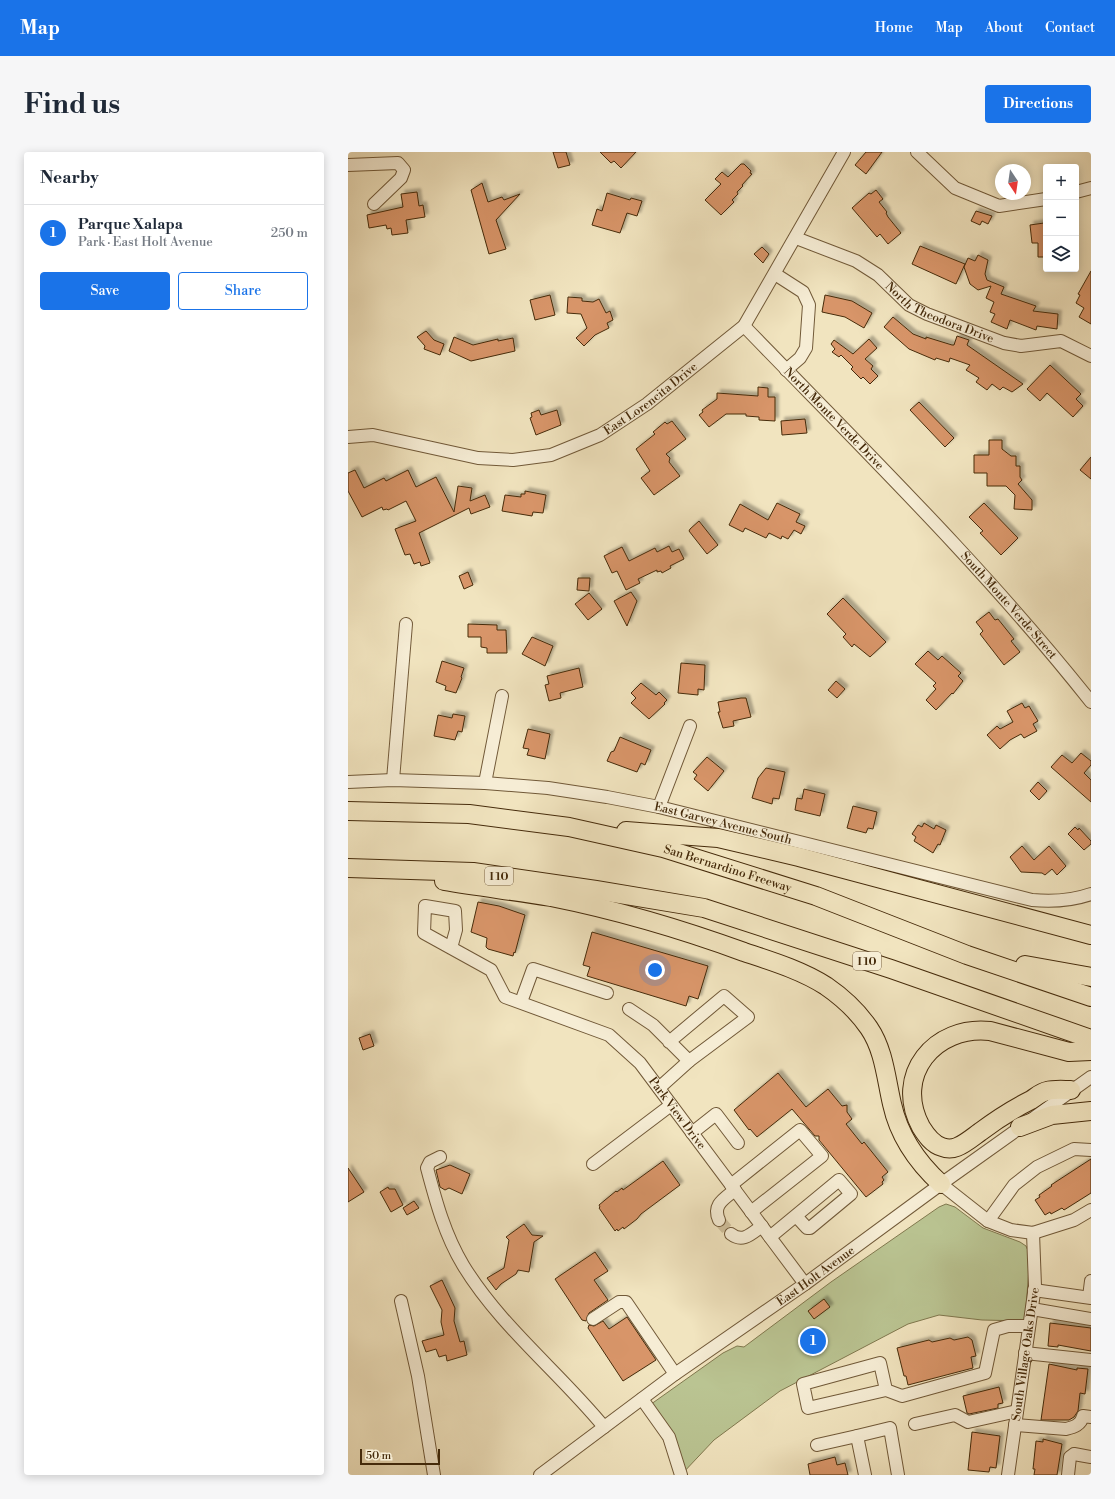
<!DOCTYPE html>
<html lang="en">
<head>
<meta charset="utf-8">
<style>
	body { margin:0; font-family:"Libre Bodoni",serif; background:#f6f6f7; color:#1f2937 }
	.controls { position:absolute; right:12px; top:12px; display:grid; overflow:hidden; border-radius:4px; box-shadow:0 2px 10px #0003 }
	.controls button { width:36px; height:36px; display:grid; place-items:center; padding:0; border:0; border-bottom:1px solid #e0e1e3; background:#fff; color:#1f2937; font:20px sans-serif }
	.compass { position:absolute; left:647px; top:12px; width:36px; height:36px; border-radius:50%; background:#fff; box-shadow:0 2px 10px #0003; rotate:167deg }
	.scale { position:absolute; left:12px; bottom:10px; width:80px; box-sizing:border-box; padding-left:4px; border:2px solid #462b0b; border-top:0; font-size:11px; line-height:14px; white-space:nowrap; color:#462b0b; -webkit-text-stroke:3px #f6edd5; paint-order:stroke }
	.you { position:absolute; left:307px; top:818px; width:14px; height:14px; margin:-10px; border:3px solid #fff; border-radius:50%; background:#1a73e8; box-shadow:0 0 0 6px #1a73e833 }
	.badge { display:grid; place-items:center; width:26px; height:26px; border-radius:50%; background:#1a73e8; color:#fff; font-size:13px; font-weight:700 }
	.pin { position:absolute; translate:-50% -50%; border:2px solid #fff; box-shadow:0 1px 4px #0006 }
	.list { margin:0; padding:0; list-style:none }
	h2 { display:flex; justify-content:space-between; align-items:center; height:52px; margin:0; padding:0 16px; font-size:17px }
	h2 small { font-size:13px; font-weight:400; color:#747a83 }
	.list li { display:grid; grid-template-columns:26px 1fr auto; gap:12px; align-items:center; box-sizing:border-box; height:56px; padding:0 16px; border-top:1px solid #e0e1e3 }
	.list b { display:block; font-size:15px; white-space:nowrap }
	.list p { margin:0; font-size:13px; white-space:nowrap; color:#747a83 }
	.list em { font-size:13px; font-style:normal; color:#747a83 }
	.actions { display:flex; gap:8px; padding:12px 16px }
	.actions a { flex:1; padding:9px 0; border:1px solid #1a73e8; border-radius:4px; text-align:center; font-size:14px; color:#1a73e8 }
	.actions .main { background:#1a73e8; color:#fff }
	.icon { flex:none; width:22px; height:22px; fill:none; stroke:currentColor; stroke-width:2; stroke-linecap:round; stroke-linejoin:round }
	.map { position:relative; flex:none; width:743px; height:1323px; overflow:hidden; border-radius:4px }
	header { display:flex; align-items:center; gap:24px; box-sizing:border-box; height:56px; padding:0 20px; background:#1a73e8; color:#fff }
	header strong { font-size:19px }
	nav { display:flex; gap:22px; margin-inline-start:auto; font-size:14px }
	.intro { display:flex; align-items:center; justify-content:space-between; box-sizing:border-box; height:96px; padding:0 24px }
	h1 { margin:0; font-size:28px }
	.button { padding:10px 18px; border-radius:4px; background:#1a73e8; color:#fff; font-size:14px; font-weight:700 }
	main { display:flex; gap:24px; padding:0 24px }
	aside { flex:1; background:#fff; border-radius:4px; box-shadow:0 2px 10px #0003 }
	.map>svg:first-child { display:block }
	.green { fill:#bac492; stroke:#80784e }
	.building { fill:#d89569; stroke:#462b0b; filter:url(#shadow) }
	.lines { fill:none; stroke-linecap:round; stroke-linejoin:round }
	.minor-tunnel { stroke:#cfbf9b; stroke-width:12; stroke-dasharray:12 6; stroke-linecap:butt }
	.minor-casing { stroke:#715938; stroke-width:14 }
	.highway-casing { stroke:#462b0b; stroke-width:20 }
	.minor { stroke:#f6edd5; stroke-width:12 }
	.highway { stroke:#f1e4bf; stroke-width:18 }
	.labels { text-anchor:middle; stroke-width:4; stroke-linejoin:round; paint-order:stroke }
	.shield { fill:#f6edd5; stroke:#7b6548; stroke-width:1 }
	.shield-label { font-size:11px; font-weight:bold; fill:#462b0b }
	.street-label { font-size:12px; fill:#462b0b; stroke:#f6edd5 }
</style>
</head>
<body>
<header>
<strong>Map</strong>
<nav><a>Home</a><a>Map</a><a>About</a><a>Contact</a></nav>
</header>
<div class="intro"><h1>Find us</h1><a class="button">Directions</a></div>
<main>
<aside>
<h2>Nearby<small></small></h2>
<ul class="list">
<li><span class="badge">1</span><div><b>Parque Xalapa</b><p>Park · East Holt Avenue</p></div><em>250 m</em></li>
</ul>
<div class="actions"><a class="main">Save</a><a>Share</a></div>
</aside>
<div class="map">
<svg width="743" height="1323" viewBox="0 0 743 1323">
	<defs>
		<filter id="shadow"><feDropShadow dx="3.5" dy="-3.5" stdDeviation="1" flood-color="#0004"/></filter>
	</defs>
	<rect width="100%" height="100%" fill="#f1e4bf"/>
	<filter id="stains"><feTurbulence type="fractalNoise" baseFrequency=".005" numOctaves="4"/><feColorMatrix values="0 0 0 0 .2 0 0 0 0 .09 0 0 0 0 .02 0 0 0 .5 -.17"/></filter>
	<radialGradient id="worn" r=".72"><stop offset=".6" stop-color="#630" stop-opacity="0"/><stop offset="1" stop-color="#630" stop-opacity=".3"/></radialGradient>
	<!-- green -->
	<path class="green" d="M598,1052l9,3 28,21 37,14 6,4 3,7v15l-4,53 -43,-1 -43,-5 -31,9 -128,67 -66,49 -33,35 -34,-68 76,-54 14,-7 7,1 87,-65 108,-75z"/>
	<!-- building -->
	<path class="building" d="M205,0h13l4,13 -12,3z
		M252,0h36l-15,16 -7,-7 -3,2z
		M518,0h16l-16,22 -11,-9z
		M393,12h3l7,7 -1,2 2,1 -10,11 1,1 -6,6 1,2 -6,6 2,2 -13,13 -16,-15 16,-16 -6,-5 7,-7 6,5z
		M134,31l6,19 14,-5 2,3 16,-6 -24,26 10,29 -17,5 -18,-64z
		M528,38l7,9 -4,3 8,10 -1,1 2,4 13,16 -13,11 -8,-10 -3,3 -25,-29 17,-15 2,1z
		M69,40l2,14 4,-1 2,12 -19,3 2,13 -16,2 -1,-7 -4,1 -1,-4 -17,3 -2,-13 36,-8 -2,-13z
		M259,41l23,7 1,-2 11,3 -5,15 -10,-3 -7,20 -28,-8 5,-16 5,2z
		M628,59l16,5 -4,8 -6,-3 -2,4 -9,-4z
		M696,71l2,34h-8v-14h-6l-2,-18z
		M572,94l45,18 -9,20 -44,-20z
		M414,95l7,7 -6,9 -9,-9z
		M630,103l10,5 -3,14 2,6 17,7 -3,7 35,12 -3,5 25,3 -1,15 -20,-3 -1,4 -26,-10 -3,9 -16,-7 4,-8 -5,-2 4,-10 -8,-4 5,-12 -13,4 -8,-6 -6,-17 4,-9 7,3z
		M743,119v53l-12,-7 5,-9 -8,-5 4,-8 -2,-1z
		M202,143l5,20 -20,5 -5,-20z
		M477,143l27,6 20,12 -8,15 -19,-11 -23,-5z
		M220,145l14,1v3l11,1 6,-3 7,14 4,-2 3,9 -6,3 2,5 -14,7 -11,11 -8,-8 11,-10 -6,-14 -14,-1z
		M545,165l20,17 13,5v-2l26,8h2l3,-9 12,4 -2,5 56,39 -11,8 -9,-5 -3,3 -8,-6 -5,6 -11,-8 3,-4 -13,-8 4,-5 -20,-7 -1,4 -13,-4 -1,2 -26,-11 -25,-22z
		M78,179l8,9 10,4 -4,11 -16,-6 1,-3 -8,-9z
		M106,185l19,8 25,-6v2l15,-3 2,13 -44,10 -22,-10z
		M521,187l8,9 -12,11 8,7 -2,3 7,7 -8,8 -7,-7 -2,2 -10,-10 2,-2 -12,-12 -2,2 -7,-5 3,-3 -4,-5 3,-4 19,14z
		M702,213l31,29 -5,5 7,7 -10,11 -26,-24 -7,8 -13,-12z
		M410,235l10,1v9h7v24l-16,-1v-3l-13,-1v-2h-20l-17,13 -10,-12 4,-3 -1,-2 15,-11v-6l41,3z
		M571,250l35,36 -9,9 -35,-37z
		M191,258l2,5 16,-5 4,15 -25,10 -6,-17 2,-1 -1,-4z
		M457,267l2,14 -25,2 -1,-14z
		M324,269l14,18 -20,15 4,4 -1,4 11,14 -26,19 -13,-17 9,-7 -14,-22 19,-15 -2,-2 12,-10 2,2z
		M641,288h13v9l9,7h5v10h4v11l2,3 -4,4 14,16v10l-18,-1 1,-14 -9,-9h-19v-13h-13v-18h15z
		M743,305v22l-11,-9z
		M7,318l9,18 20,-10 2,3 22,-11 8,17 20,-10 18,35 4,-26 14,2 -2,13 15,-6 5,12 -19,7 -2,-6 -50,25 11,30 -9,3 -1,-4 -6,2 -4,-10 -5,1 -10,-26 21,-8 -10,-20 -18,9 -1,-1 -4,1 -1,-3 -20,10 -14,-26v-18z
		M177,339l21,4 -3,18 -10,-1 -1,4 -30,-5 3,-16 16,2v-3h4z
		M429,351l23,11 -4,8 9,4 -4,8 -7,-4 -6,9 -6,-3 -1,3 -12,-6 -3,5 -21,-10 -2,4 -14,-7 11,-21 28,16z
		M636,351l34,35 -17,17 -21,-22 3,-2 -14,-14z
		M351,369l19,24 -11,9 -18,-23 1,-2z
		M321,394l3,6 7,-3 5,10 -14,7 1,2 -9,5 -1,-2 -4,1v-2l-19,9 2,4 -14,7 -9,-19 -5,2 -8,-17 18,-9 7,14 26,-13 2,4z
		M120,420l5,13 -9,4 -5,-13z
		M230,426h12l-1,13 -12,-1z
		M283,440l6,9 -10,25 -13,-25z
		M241,441l13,16 -14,11 -13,-16z
		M495,446l43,44 -16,15 -16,-13 -2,3 -9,-10 3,-3 -19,-20z
		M641,460l6,8 3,-1 16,20 -3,2 9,11 -16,13 -24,-31 3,-3 -7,-9z
		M120,472l29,1v5h9l1,23h-20v-5l-6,-1v-10h-13z
		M184,485l21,9 -8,20 -23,-12z
		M580,499l10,9 4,-4 19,17 -3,3 5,5 -10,13 -1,-1 -16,17 -10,-10 10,-11 -3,-3 3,-3 -21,-19z
		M94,509l22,7 -3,9 1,1 -6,15 -11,-3 1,-4 -10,-4z
		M333,511l24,2 -1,25 -6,-1v6l-20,-2z
		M231,516l4,19 -23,6 1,5 -12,3 -4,-16 4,-1 -2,-8z
		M488,529l9,8 -8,9 -9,-8z
		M293,531l15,12 3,-3 8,8 -3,3 1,1 -16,15 -18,-16 5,-5 -5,-5z
		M393,546h5l5,19 -18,4 1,5 -11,2 -5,-16h2l-2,-10z
		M674,551l3,5 4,-2 9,15 -5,3 4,7 -13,7 -3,-4 -11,6 -10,9 -13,-14 10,-9 3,3 13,-7 -6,-11z
		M105,562l12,2 -3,16 -4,-1 -3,9 -21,-4 4,-21 14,3z
		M180,577l22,5 -5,25 -18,-4 2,-6 -6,-1z
		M272,585l31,13 -6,15 -4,-2 -4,9 -30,-11 4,-9 3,-1z
		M733,601l10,8v4l-7,8 7,7v22l-40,-35 11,-12 10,8z
		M359,605l17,14 -16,20 -14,-12 3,-4 -4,-3z
		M418,616l19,4 -6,27 -6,-1 -1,6 -20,-6 6,-20z
		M690,630l9,9 -8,9 -9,-9z
		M456,637l21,5 -5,22 -25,-6 2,-12 5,1z
		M505,654l24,6 -4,17 -5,-1 -2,5 -19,-5z
		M576,671l10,6 2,-4 10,5 -6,15 -2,-1 -5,9 -19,-12 2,-4 -4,-3 6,-9 4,2z
		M727,675l3,3 1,-2 12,13v3l-7,6 -16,-16z
		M674,694l12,14 15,-14 17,20 -9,9 -5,-6 -7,6 -3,-2 -21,-1 -11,-15z
		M130,750l21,4 26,9 -10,38 -1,-1 -1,4 -25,-7 -2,-2 1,-9 -16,-6z
		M244,780l116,34 -10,33 -9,-3 -3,10 -99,-30 3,-9 -7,-2z
		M22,882l4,12 -11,4 -4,-12z
		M430,921l28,34 22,-18 14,17 5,-1v7l5,7 -6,5 16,20 2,-2 24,30 -6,5 2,3 -2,2 1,2 -17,13 -47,-57v-4h-4l-23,-27 -35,28 -7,-8 -1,1 -15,-20z
		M743,1007v34l-27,17 -2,-2 -11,6 -1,-2 -5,3 -10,-15 5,-3 -1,-2 13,-9 -1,-1z
		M315,1009l17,24 -39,29 -4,5 -13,10 -1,-2 -5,4 -1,-2 -2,2 -16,-23 1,-1 -1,-2 17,-14 1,1 5,-4 1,2z
		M102,1013l20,9 -8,20 -13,-6 -4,2 -5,-3 -4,-17z
		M0,1016l16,24 -16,10z
		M40,1035l1,2h6l8,16 -12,7 -11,-20z
		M66,1049l5,7 -12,7 -4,-7z
		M176,1072l8,11 11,1 -9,6 -5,30 -11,-2 -2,4 -15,10 -5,6 -9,-12 17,-10 5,-28 -3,-3z
		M247,1100l13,19 -14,9 14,20 -19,13 -3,8 -4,-1 -27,-41z
		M94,1128l13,28 -1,13 6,21 4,-1 3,14 -20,6 -1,-6 -7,2 -3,-8 -10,3 -4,-11 22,-6 -3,-13 1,-12 -12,-24z
		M476,1147l6,8 -16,12 -6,-8z
		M279,1165l29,43 -33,21 -35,-53 1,-3 5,1 9,-5 6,8z
		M702,1171l41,5v23l-33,-6v2l-10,-1z
		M620,1185l4,3 4,16 -5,1 2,11 -65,17 -2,-9h-2l-7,-28 32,-8 3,2 18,-4 4,2z
		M701,1212l28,6v-2l11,1 -3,25 -5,-1 -2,18 -4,6 -5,3h-28z
		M651,1235l4,16 -5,1v4l-29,6 -2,-1 -4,-17z
		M624,1280l28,4 -4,32 -6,-1 -1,5 -21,-2z
		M695,1287l19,5 -5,31h-23l1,-6h-2l3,-28 7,1z
		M487,1305l2,8 8,-2 3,12h-38l-2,-11z"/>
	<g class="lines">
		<!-- minor-tunnel -->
		<path class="minor-tunnel" d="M371,1068l12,14"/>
		<!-- minor casing -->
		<g class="minor-casing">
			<g id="minor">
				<path d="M569,0l38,36 44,18 47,-7"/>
				<path d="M0,13l50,-2 6,7 -3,8 -27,26"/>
				<path d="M728,40l15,-4"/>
				<path id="s1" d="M448,86l60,23 22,14 31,30 18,9 77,29 17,3 40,-5 30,15"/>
				<path d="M427,122l28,18 6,13 -3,43 -6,10 -14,12"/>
				<path id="s2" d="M396,174c119,123 241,242 347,376"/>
				<path id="s3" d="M0,285l25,-2 105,23 35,2 38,-5 49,-20 47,-31 97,-78 100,-174"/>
				<path d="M45,628l13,-156"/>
				<path id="s4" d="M0,630l45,-2 92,3 63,5 59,9 52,10 373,93c21,2 39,1 59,-6"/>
				<path d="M137,631l17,-87"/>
				<path d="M311,655l31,-81"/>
				<path id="s5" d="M103,796l5,-18 -1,-19 -30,-5 -1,27 67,37 14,27 104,38 31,28 165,221"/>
				<path d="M173,850l12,-33 74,24"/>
				<path d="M281,857l24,16 36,36 59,-44 -24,-21 -55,46"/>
				<path d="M311,936l30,-27"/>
				<path d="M344,981l24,-19 22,29"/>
				<path d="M92,1005l-10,5 -3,6c9,34 18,67 36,97 37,61 96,107 141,162"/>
				<path d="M245,1012l78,-59"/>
				<path d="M593,1032l47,37 23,9 22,3 41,-13 17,-10"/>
				<path d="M383,1033l69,-55 22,26 -71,56"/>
				<path d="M371,1068c-7,-15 5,-21 16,-30"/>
				<path d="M640,1069l26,-36 23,-18 37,-18 17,1"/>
				<path d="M383,1082c12,9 20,0 31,-8"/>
				<path d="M422,1085l69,-57 12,14 -41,34h-3l-11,-12"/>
				<path d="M686,1138l57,8"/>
				<path d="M741,1145l2,-16"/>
				<path d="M53,1149l17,75 16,99"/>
				<path d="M684,1157l59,10"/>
				<path d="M245,1167l26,-17h7l49,72"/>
				<path d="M677,1201l66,7"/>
				<path d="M538,1238l-6,-27 -77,21 5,24 78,-18 16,6 83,-23 9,-43 14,-4h21"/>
				<path d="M294,1247l27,38 12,38"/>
				<path d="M567,1272l40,-9 13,7 49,-11"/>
				<path d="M667,1273l51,4c8,-2 15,-4 17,-13l8,1"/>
				<path d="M509,1284l33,-8 8,47"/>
				<path d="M469,1293l40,-9 8,39"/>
				<path id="s6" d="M192,1323l135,-101 130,-90 136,-100 150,-107"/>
				<path id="s7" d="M660,1323l27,-189 -2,-53"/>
				<path d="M720,1323l2,-18 4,-3 17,3"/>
			</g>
		</g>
		<!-- highway casing -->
		<g class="highway-casing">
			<g id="highway">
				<path id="s8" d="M0,659l121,3 100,13 94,21 153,48 151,59 124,42"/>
				<path d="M278,679l92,7 81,19 292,78"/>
				<path d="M0,716l125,4 123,18 108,18 187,61 200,70"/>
				<path d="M96,729c35,6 71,10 107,16 65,13 130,32 193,55 27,9 57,18 82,34 16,11 32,26 43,42 15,22 17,50 23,76 7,32 25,58 49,80"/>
				<path d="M677,813l66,12"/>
				<path d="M723,938c-7,0 -17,-1 -24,1 -6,1 -11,6 -16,9 -18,9 -35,20 -51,32 -7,5 -15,12 -23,15 -5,2 -10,2 -15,0 -10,-3 -16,-12 -21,-20 -28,-52 14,-102 69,-96l79,21 22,-1"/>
				<path d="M672,975l32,-12 39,-4"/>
			</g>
		</g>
		<!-- minor -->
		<use href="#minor" class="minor"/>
		<!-- highway -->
		<use href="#highway" class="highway"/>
	</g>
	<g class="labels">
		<!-- shield labels -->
		<g class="shield">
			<rect x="137" y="715" width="28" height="18" rx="3"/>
			<rect x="505" y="800" width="28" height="18" rx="3"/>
		</g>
		<g class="shield-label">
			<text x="151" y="728">I 10</text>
			<text x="519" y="813">I 10</text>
		</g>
		<!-- street labels -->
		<g class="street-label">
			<text dy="4" stroke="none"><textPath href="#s1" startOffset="164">North Theodora Drive</textPath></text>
			<text dy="4" stroke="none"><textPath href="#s3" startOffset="321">East Lorencita Drive</textPath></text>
			<text dy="4" stroke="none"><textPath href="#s2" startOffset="129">North Monte Verde Drive</textPath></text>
			<text dy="4" stroke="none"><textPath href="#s2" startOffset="385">South Monte Verde Street</textPath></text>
			<text dy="4" stroke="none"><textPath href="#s4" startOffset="379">East Garvey Avenue South</textPath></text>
			<text dy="4" stroke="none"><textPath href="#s8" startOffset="386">San Bernardino Freeway</textPath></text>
			<text dy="4" stroke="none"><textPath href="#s5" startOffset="417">Park View Drive</textPath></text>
			<text dy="4" stroke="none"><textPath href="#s6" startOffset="340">East Holt Avenue</textPath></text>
			<text dy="4" stroke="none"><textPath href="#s7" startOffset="122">South Village Oaks Drive</textPath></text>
		</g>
	</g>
	<rect width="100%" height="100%" filter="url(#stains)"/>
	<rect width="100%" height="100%" fill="url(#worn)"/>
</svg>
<div class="controls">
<button>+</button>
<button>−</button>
<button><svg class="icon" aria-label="layers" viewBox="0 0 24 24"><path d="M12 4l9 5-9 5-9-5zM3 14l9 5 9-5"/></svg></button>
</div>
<svg class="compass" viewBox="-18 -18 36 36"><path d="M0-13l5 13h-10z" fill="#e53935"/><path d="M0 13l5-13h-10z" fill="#747a83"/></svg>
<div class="scale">50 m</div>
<div class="you"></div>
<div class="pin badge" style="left:465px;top:1189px">1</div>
</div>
</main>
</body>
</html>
